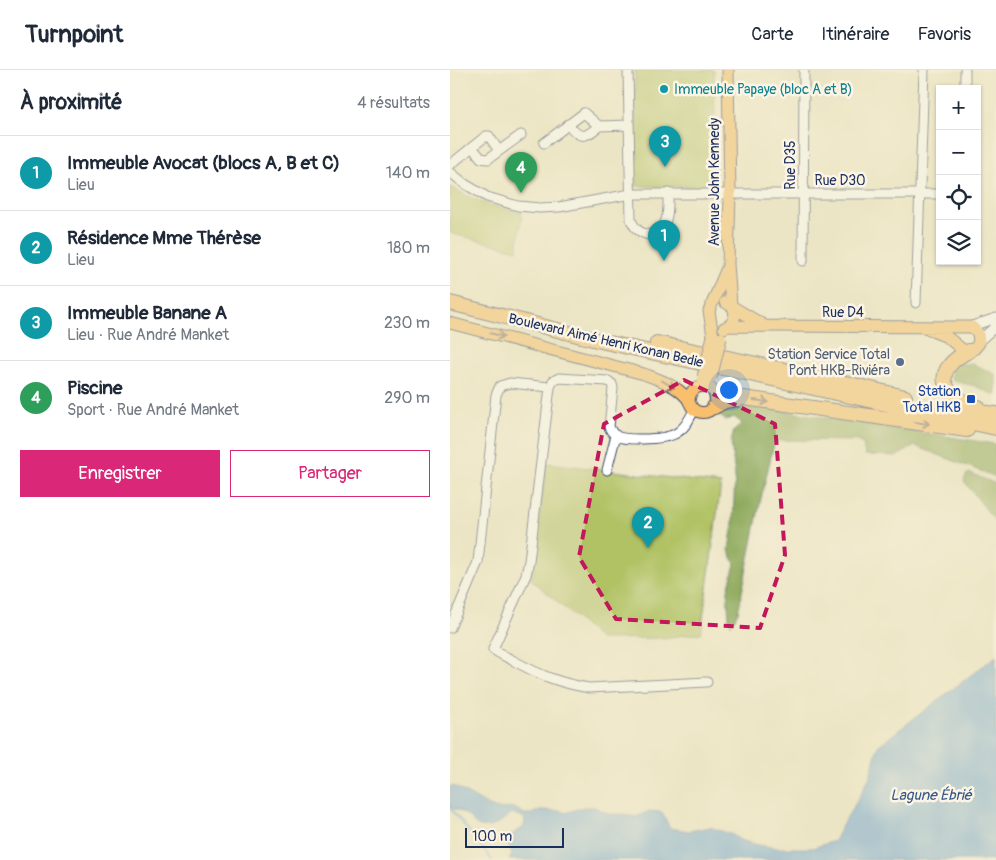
<!DOCTYPE html>
<html lang="fr">
<head>
<meta charset="utf-8">
<style>
	body { margin:0; font-family:Pangolin,sans-serif; background:#f2f2f3; color:#1f2937 }
	.controls { position:absolute; right:15px; top:15px; display:grid; overflow:hidden; border-radius:0px; box-shadow:0 1px 4px #0004 }
	.controls button { width:45px; height:45px; display:grid; place-items:center; padding:0; border:0; border-bottom:1px solid #e0e1e3; background:#fff; color:#1f2937; font:25px sans-serif }
	.scale { position:absolute; left:15px; bottom:12px; width:99px; box-sizing:border-box; padding-left:5px; border:2px solid #1b2f5e; border-top:0; font-size:14px; line-height:18px; white-space:nowrap; color:#1b2f5e; -webkit-text-stroke:4px #fcf5e5; paint-order:stroke }
	.you { position:absolute; left:278px; top:319px; width:18px; height:18px; margin:-12px; border:4px solid #fff; border-radius:50%; background:#1a73e8; box-shadow:0 0 0 8px #1a73e833 }
	.badge { display:grid; place-items:center; width:32px; height:32px; border-radius:50%; background:#db2777; color:#fff; font-size:16px; font-weight:700 }
	.pin { position:absolute; translate:-50% -41px; filter:drop-shadow(0 1px 2px #0008) }
	.pin::after { content:''; position:absolute; top:26px; width:18px; height:15px; background:inherit; clip-path:polygon(0 0,100% 0,50% 100%) }
	.list { margin:0; padding:0; list-style:none }
	h2 { display:flex; justify-content:space-between; align-items:center; height:65px; margin:0; padding:0 20px; font-size:21px }
	h2 small { font-size:16px; font-weight:400; color:#747a83 }
	.list li { display:grid; grid-template-columns:32px 1fr auto; gap:15px; align-items:center; box-sizing:border-box; height:75px; padding:0 20px; border-top:1px solid #e0e1e3 }
	.list b { display:block; font-size:19px; white-space:nowrap }
	.list p { margin:0; font-size:16px; white-space:nowrap; color:#747a83 }
	.list em { font-size:16px; font-style:normal; color:#747a83 }
	.actions { display:flex; gap:10px; padding:15px 20px }
	.actions a { flex:1; padding:11px 0; border:1px solid #db2777; border-radius:0px; text-align:center; font-size:18px; color:#db2777 }
	.actions .main { background:#db2777; color:#fff }
	.icon { flex:none; width:28px; height:28px; fill:none; stroke:currentColor; stroke-width:2; stroke-linecap:round; stroke-linejoin:round }
	.map { position:relative; flex:none; width:546px; height:790px; overflow:hidden }
	header { display:flex; align-items:center; gap:30px; box-sizing:border-box; height:70px; padding:0 25px; background:#fff; border-bottom:1px solid #e0e1e3 }
	header strong { font-size:24px }
	nav { display:flex; gap:28px; margin-inline-start:auto; font-size:18px }
	main { display:flex }
	aside { flex:1; background:#fff }
	.map>svg:first-child { display:block }
	.green { fill:#b1c265; stroke:#667862 }
	.forest { fill:#8ca85a; stroke:#546c5c }
	.water { fill:#67a3d8; stroke:#41699b }
	.lines { fill:none; stroke-linecap:round; stroke-linejoin:round }
	.stream { stroke:#67a3d8; stroke-width:2 }
	.minor-casing { stroke:#3a4a6d; stroke-width:11 }
	.major-casing { stroke:#3a4a6d; stroke-width:13 }
	.highway-casing { stroke:#3a4a6d; stroke-width:16 }
	.minor { stroke:#fff; stroke-width:9 }
	.major { stroke:#f9bf6d; stroke-width:11 }
	.highway { stroke:#f9bf6d; stroke-width:14 }
	.major-bridge-casing { stroke:#3a4a6d; stroke-width:13; stroke-linecap:butt }
	.major-bridge { stroke:#f9bf6d; stroke-width:11 }
	.oneway { stroke:#7f7065 }
	.marked { fill:none; stroke:#c2185b; stroke-width:4; stroke-dasharray:10 6; stroke-linejoin:round }
	.culture-dot { fill:#0f9aa8; stroke:#fcf5e5; stroke-width:2 }
	.service-dot { fill:#5c6f8a; stroke:#fcf5e5; stroke-width:2 }
	.transit-dot { fill:#1a4fb4; stroke:#fcf5e5; stroke-width:2 }
	.labels { text-anchor:middle; stroke-width:5; stroke-linejoin:round; paint-order:stroke }
	.culture-label { font-size:14px; fill:#0d838f; stroke:#fcf5e5; text-anchor:start }
	.street-label { font-size:14px; fill:#1b2f5e; stroke:#fcf5e5 }
	.service-label { font-size:14px; fill:#4e5e75; stroke:#fcf5e5; text-anchor:end }
	.transit-label { font-size:14px; fill:#164399; stroke:#fcf5e5; text-anchor:end }
	.water-label { font-size:15px; font-style:italic; fill:#365889; stroke:#fcf5e5 }
</style>
</head>
<body>
<header>
<strong>Turnpoint</strong>
<nav><a>Carte</a><a>Itinéraire</a><a>Favoris</a></nav>
</header>
<main>
<aside>
<h2>À proximité<small>4 résultats</small></h2>
<ul class="list">
<li><span class="badge" style="background:#0f9aa8">1</span><div><b>Immeuble Avocat (blocs A, B et C)</b><p>Lieu</p></div><em>140 m</em></li>
<li><span class="badge" style="background:#0f9aa8">2</span><div><b>Résidence Mme Thérèse</b><p>Lieu</p></div><em>180 m</em></li>
<li><span class="badge" style="background:#0f9aa8">3</span><div><b>Immeuble Banane A</b><p>Lieu · Rue André Manket</p></div><em>230 m</em></li>
<li><span class="badge" style="background:#2e9e5b">4</span><div><b>Piscine</b><p>Sport · Rue André Manket</p></div><em>290 m</em></li>
</ul>
<div class="actions"><a class="main">Enregistrer</a><a>Partager</a></div>
</aside>
<div class="map">
<svg width="546" height="790" viewBox="0 0 546 790">
	<rect width="100%" height="100%" fill="#fcf5e5"/>
	<filter id="ink" filterUnits="userSpaceOnUse"><feTurbulence type="fractalNoise" baseFrequency=".02" numOctaves="2"/><feDisplacementMap in="SourceGraphic" scale="10" xChannelSelector="R" yChannelSelector="G"/><feConvolveMatrix kernelMatrix="1 2 1 2 8 2 1 2 1" color-interpolation-filters="sRGB"/></filter>
	<filter id="wash" filterUnits="userSpaceOnUse"><feTurbulence type="fractalNoise" baseFrequency=".0096" numOctaves="4" result="noise"/><feDisplacementMap in="SourceGraphic" scale="20" xChannelSelector="R" yChannelSelector="G"/><feGaussianBlur stdDeviation="1.12" result="paint"/><feColorMatrix in="noise" values="0 0 0 0 0 0 0 0 0 0 0 0 0 0 0 0 0 1.4 0 .05"/><feComposite in="paint" operator="in"/></filter>
	<g filter="url(#wash)">
		<rect width="100%" height="100%" fill="#ece5c5"/>
		<!-- green -->
		<path class="green" d="M185,0h79l2,117 -80,-1z
			M0,117c23,13 46,21 72,26l-5,37 -67,-17z
			M97,393l174,21 -20,149 -38,5 -63,1 -69,-60z"/>
		<!-- forest -->
		<path class="forest" d="M522,293l24,12v21l-21,-10 -22,-5 -3,-3 3,-10 6,-4z
			M285,335l24,2 236,37 1,33 -81,-31 -18,10 -32,-1 -2,-11 -6,-3 -77,-1 -6,4 -13,54 -23,114 -7,13 -2,-5 -1,-16v-14l7,-26 -6,-14 4,-26 2,-49 -4,-33 3,-11 8,-8 -8,-6 -8,3 -8,-5 5,-5z
			M520,403l26,11v38l-32,-41 2,-6z"/>
		<!-- water -->
		<path class="water" d="M546,586v204h-487l3,-5 -5,-14 6,-7 11,-7 1,-9 -13,-5c-9,7 -23,20 -36,12 -3,-2 -5,-6 -8,-9 -5,-4 -12,-7 -18,-8v-22h4l33,19 10,4 17,-1 11,6h6l9,-4 22,1 3,2 18,-6h12l15,7h14l12,3 13,-6 13,1 8,16 19,3 21,-4 23,8 7,5 18,5 20,3h34l22,-7 11,-21 14,-22 11,-22 8,-30z"/>
		<g class="lines">
			<!-- stream -->
			<path class="stream" d="M0,738l42,52"/>
		</g>
	</g>
	<g filter="url(#ink)">
		<g class="lines">
			<!-- minor casing -->
			<g class="minor-casing">
				<path id="minor" d="M178,0l3,150c5,13 21,21 31,8 7,-9 6,-24 6,-35
					M515,19v-19
					M118,54c12,16 17,14 31,2l30,-1
					M94,73l40,-30 15,13
					M22,77l9,11 7,1 33,-24
					M0,95l36,-29h3l10,15
					M0,102l15,12 22,13 31,9 22,2 19,-1 72,-13h309
					M353,191l1,-191
					M466,233l8,-233
					M519,257l27,-9
					M530,270l16,-14
					M244,340c-4,8 -8,17 -16,22 -10,8 -50,9 -62,4 -3,-2 -5,-5 -7,-9l4,-39 -1,-4 -4,-3 -49,-3 -6,3 -3,6 -21,174 -3,14 -33,74c6,5 14,8 21,12 26,14 45,22 75,27l118,-6
					M157,400l9,-35
					M0,558l28,-66 18,-167 4,-9 10,-3 40,4"/>
			</g>
			<!-- major casing -->
			<g class="major-casing">
				<path id="major" d="M278,0l2,124 -2,70 3,41
					M283,237l32,19
					M0,253l194,51c16,6 32,11 43,24 4,6 4,12 12,14 16,4 22,-16 10,-25 -11,-3 -19,2 -20,14
					M278,256l241,1h3l6,6 1,10 -5,6 -10,2 -17,-14 -25,-10
					M274,258c10,-4 13,-11 9,-21l-8,-5
					M263,266l-4,-25 18,-43"/>
			</g>
			<!-- highway casing -->
			<g class="highway-casing">
				<path id="highway" d="M0,233l155,39 391,86
					M207,273l193,41 55,13
					M519,281c-39,19 -28,46 9,56
					M264,337l11,-6 19,-3 223,32
					M502,339l44,5"/>
			</g>
			<!-- minor -->
			<use href="#minor" class="minor"/>
			<!-- major -->
			<use href="#major" class="major"/>
			<!-- highway -->
			<use href="#highway" class="highway"/>
			<!-- major-bridge casing -->
			<g class="major-bridge-casing">
				<path id="major-bridge" d="M253,307l10,-41
					M261,308l10,-40"/>
			</g>
			<!-- major-bridge -->
			<use href="#major-bridge" class="major-bridge"/>
		</g>
		<!-- one-way arrows -->
		<defs><path id="oneway-shaft" d="M-6 0H5M1.5-3L5.5 0L1.5 3" fill="none" stroke-width="1.6" stroke-linecap="round" stroke-linejoin="round" transform="scale(1.25)"/></defs>
		<g class="oneway">
			<use href="#oneway-shaft" transform="translate(47 265) rotate(15)"/>
			<use href="#oneway-shaft" transform="translate(218 314) rotate(29)"/>
			<use href="#oneway-shaft" transform="translate(311 331) rotate(8)"/>
			<use href="#oneway-shaft" transform="translate(472 353) rotate(8)"/>
		</g>
	</g>
	<!-- marked area -->
	<path d="M0 0H546V790H0ZM234,310l91,44 10,131 -25,73 -144,-9 -37,-62 25,-133z" fill="#ece5c5" fill-opacity=".55" fill-rule="evenodd"/>
	<path class="marked" d="M234,310l91,44 10,131 -25,73 -144,-9 -37,-62 25,-133z"/>
	<!-- markers -->
	<circle class="culture-dot" cx="214" cy="19" r="5"/>
	<circle class="service-dot" cx="450" cy="292" r="5"/>
	<rect class="transit-dot" x="516" y="324" width="10" height="10" rx="2.5"/>
	<g class="labels">
		<!-- culture labels -->
		<g class="culture-label">
			<text x="224" y="24">Immeuble Papaye (bloc A et B)</text>
		</g>
		<!-- street labels -->
		<g class="street-label">
			<text transform="translate(340 95) rotate(-90)" y="5">Rue D35</text>
			<text x="390" y="115">Rue D30</text>
			<text transform="translate(264 112) rotate(-90)" y="5">Avenue John Kennedy</text>
			<text x="393" y="247">Rue D4</text>
			<text transform="translate(156 270) rotate(13)" y="5">Boulevard Aimé Henri Konan Bedie</text>
		</g>
		<!-- service labels -->
		<g class="service-label">
			<text x="440" y="289">Station Service Total<tspan x="440" dy="16">Pont HKB-Riviéra</tspan></text>
		</g>
		<!-- transit labels -->
		<g class="transit-label">
			<text x="511" y="326">Station<tspan x="511" dy="16">Total HKB</tspan></text>
		</g>
		<!-- water labels -->
		<g class="water-label">
			<text x="481" y="730">Lagune Ébrié</text>
		</g>
	</g>
</svg>
<div class="controls">
<button>+</button>
<button>−</button>
<button><svg class="icon" aria-label="locate" viewBox="0 0 24 24"><circle cx="12" cy="12" r="6"/><path d="M12 2v4M12 18v4M2 12h4M18 12h4"/></svg></button>
<button><svg class="icon" aria-label="layers" viewBox="0 0 24 24"><path d="M12 4l9 5-9 5-9-5zM3 14l9 5 9-5"/></svg></button>
</div>
<div class="scale">100 m</div>
<div class="you"></div>
<div class="pin badge" style="left:214px;top:191px;background:#0f9aa8">1</div>
<div class="pin badge" style="left:198px;top:478px;background:#0f9aa8">2</div>
<div class="pin badge" style="left:215px;top:97px;background:#0f9aa8">3</div>
<div class="pin badge" style="left:71px;top:123px;background:#2e9e5b">4</div>
</div>
</main>
</body>
</html>
